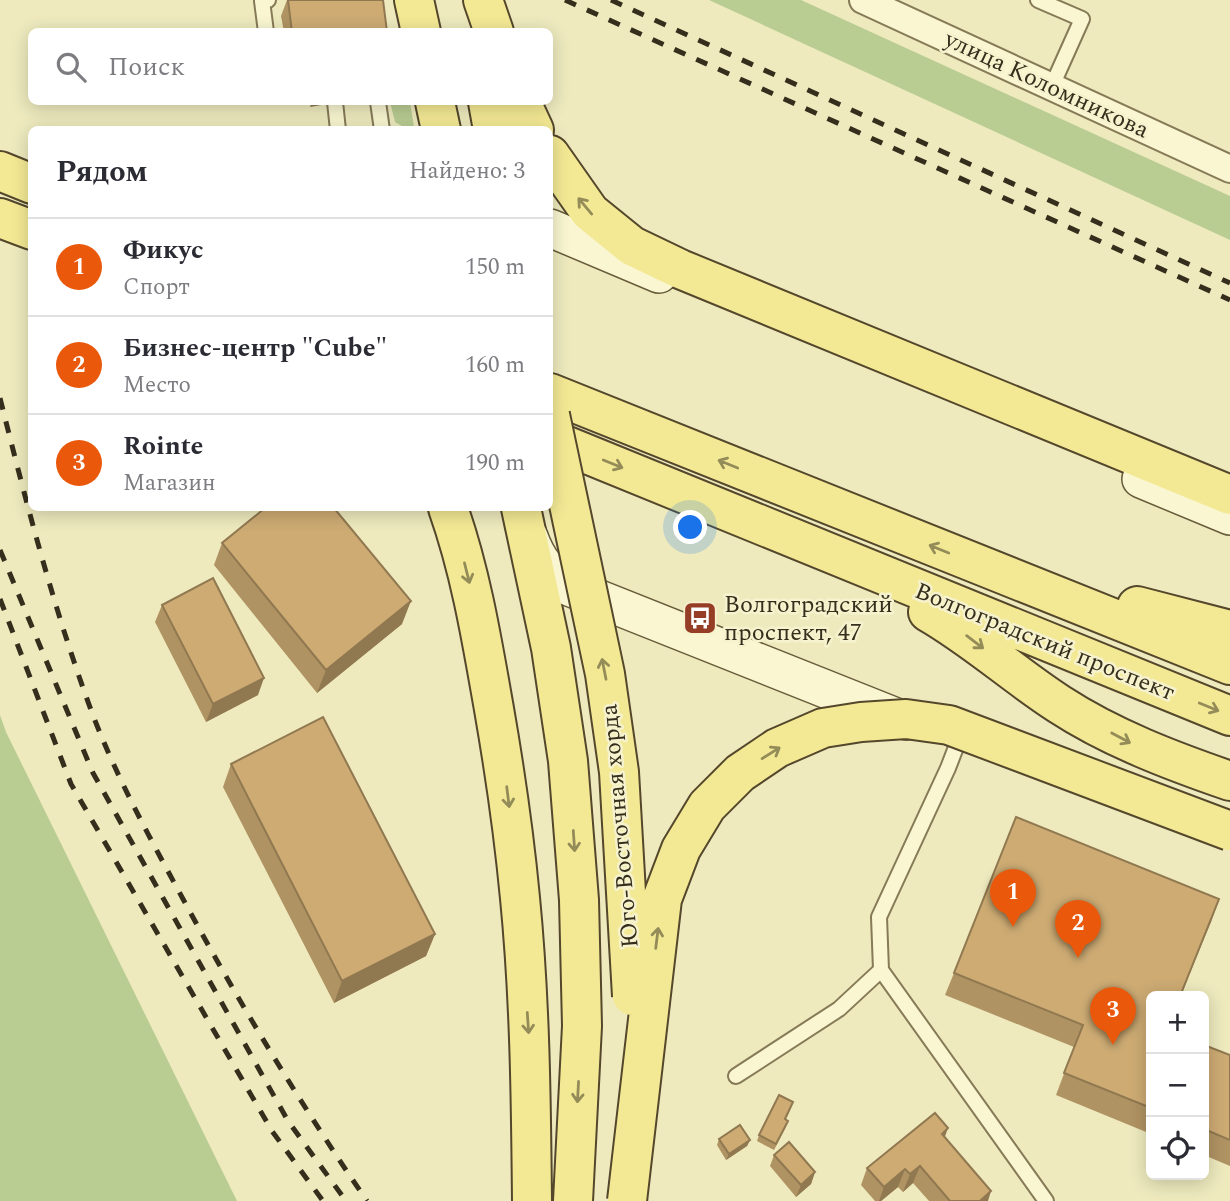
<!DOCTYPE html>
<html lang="ru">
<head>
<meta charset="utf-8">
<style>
	body { margin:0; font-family:Spectral,serif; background:#f2f2f3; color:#2b2b33 }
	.controls { position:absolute; right:21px; bottom:21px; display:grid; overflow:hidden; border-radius:10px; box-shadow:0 4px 18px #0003 }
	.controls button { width:63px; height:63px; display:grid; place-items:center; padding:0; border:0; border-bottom:2px solid #e1e1e2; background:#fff; color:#2b2b33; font:35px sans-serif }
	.you { position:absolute; left:691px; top:528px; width:24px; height:24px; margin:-18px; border:5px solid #fff; border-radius:50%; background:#1a73e8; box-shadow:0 0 0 10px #1a73e833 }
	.badge { display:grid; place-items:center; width:46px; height:46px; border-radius:50%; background:#ea580c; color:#fff; font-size:23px; font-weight:700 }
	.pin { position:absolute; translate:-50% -58px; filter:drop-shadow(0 2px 4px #0008) }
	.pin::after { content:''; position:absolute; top:37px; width:24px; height:21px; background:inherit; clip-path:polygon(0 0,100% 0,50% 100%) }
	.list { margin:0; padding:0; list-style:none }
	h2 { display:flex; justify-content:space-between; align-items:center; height:91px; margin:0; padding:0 28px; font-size:30px }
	h2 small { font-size:23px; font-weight:400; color:#7c7c81 }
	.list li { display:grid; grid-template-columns:46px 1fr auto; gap:21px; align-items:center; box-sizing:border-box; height:98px; padding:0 28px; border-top:2px solid #e1e1e2 }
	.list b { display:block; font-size:26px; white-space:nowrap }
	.list p { margin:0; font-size:23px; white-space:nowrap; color:#7c7c81 }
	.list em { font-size:23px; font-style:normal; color:#7c7c81 }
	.icon { flex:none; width:38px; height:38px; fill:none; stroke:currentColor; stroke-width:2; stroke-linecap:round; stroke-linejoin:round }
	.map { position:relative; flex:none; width:1230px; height:1201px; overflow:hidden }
	.search { position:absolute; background:#fff; box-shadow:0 4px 18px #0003; left:28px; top:28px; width:525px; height:77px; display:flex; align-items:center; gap:18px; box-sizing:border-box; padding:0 24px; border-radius:10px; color:#7c7c81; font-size:26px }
	.panel { position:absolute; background:#fff; box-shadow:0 4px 18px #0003; left:28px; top:126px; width:525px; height:385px; border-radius:10px }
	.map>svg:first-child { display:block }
	.green { fill:#b9cc92 }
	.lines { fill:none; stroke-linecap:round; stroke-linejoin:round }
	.service-casing { stroke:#867a57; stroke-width:18 }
	.minor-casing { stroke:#867a57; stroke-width:30 }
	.secondary-casing { stroke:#685b3a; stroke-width:40 }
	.primary-casing { stroke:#54472b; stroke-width:42 }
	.service { stroke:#f9f6d1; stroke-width:14 }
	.minor { stroke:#f9f6d1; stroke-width:26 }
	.secondary { stroke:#f9f6d1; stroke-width:37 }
	.primary { stroke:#f3e994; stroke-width:38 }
	.rail { stroke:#362e1c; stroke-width:5; stroke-dasharray:12 12; stroke-linecap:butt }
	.primary-bridge-casing { stroke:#54472b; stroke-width:42; stroke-linecap:butt }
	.primary-bridge { stroke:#f3e994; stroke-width:38 }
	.wall { fill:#b09363 }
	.shaded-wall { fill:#907850 }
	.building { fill:#cdab73; stroke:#907850; stroke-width:2 }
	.oneway { stroke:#948c58 }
	.labels { text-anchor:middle; stroke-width:5; stroke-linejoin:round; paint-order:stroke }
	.street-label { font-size:24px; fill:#362e1c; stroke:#f6f2cd }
	.poi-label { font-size:24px; fill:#362e1c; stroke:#f6f2cd; text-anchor:start }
</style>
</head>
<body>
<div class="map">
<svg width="1230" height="1201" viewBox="0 0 1230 1201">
	<rect width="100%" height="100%" fill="#eeeabe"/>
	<!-- green -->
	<path class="green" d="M709,0h92l429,196v44z
		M390,102h20l4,25 -7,2 -12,-7z
		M0,715l6,17 231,469h-237z"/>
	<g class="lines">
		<!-- service casing -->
		<g class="service-casing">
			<path id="service" d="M1038,0l44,19 -30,67
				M266,32l-4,-31 6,-1
				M335,102l3,28
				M378,102l4,28
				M958,742l-10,26 -69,149 2,53 165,231
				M736,1076l103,-67 42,-39"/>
		</g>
		<!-- minor casing -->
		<g class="minor-casing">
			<path id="minor" d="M863,0l367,169"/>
		</g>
		<!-- secondary casing -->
		<g class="secondary-casing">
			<path id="secondary" d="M550,228l109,46
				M1141,479l89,37
				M529,537c8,23 20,38 40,50l337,134"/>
		</g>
		<!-- primary casing -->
		<g class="primary-casing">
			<path id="primary" d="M414,0l7,32
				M483,0l11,32
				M435,102l6,28
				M488,102l5,28
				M521,102l13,28
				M550,155l40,57 42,34 48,23 550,226
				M0,171l32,13
				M0,218l32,12
				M550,393l680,272
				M550,439l680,277
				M448,508c23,65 34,133 46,201 11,63 20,126 26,189 10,101 11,202 12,303
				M521,508l30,140 17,113 11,139 3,126 -9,175
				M1137,606l93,24
				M928,612c47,27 86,63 131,92 52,34 113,57 171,77"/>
		</g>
		<!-- service -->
		<use href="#service" class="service"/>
		<!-- minor -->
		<use href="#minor" class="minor"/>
		<!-- secondary -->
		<use href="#secondary" class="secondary"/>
		<!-- primary -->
		<use href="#primary" class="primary"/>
		<!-- rail -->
		<path class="rail" d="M565,0l665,300
			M611,0l619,283
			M0,398c27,108 55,216 94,320 24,62 57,122 89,181 56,104 117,204 184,302
			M0,550l93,223 195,348 58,80
			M0,599l71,185 201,347 51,70"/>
		<!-- primary-bridge casing -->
		<g class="primary-bridge-casing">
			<path id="primary-bridge" d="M550,415l55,259 14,98 13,224
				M627,1201l35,-302 19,-50 26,-43 33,-33 37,-25 46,-20 38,-6 45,-3 43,6 281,106"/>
		</g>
		<!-- primary-bridge -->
		<use href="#primary-bridge" class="primary-bridge"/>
	</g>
	<!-- wall -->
	<path class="wall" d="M287,0h96l4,32h-103l-3,-16z
		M222,543l180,81 -85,69 -103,-128z
		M162,605l96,90 -52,27 -51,-100z
		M231,764l204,170 -9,22 -92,47 -111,-216z
		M1219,899l-38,97h-30v138l-95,-39 18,-48 -129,-52 9,-22z
		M1204,1045l26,10v111l-26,-11z
		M791,1108l-6,12 1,7 -12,23 -17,-9 2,-6z
		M945,1138l43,63h-59l-16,-18 -10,9 -5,-5 -17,14h-6l-14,-16 6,-17z
		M719,1139l31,1 -3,6 -21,14 -9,-15z
		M774,1155l41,17 -4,12 -15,13 -26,-31z"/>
	<!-- shaded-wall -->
	<path class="shaded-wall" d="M312,102h15v2l-17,3z
		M411,601l-9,23 -85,69 9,-23z
		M264,678l-6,17 -52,27 7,-18z
		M1219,899l-8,23 -31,74z
		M435,934l-9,22 -92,47 8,-22z
		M948,1128l-6,17v-11z
		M750,1140l-3,6 -21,14 3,-6z
		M920,1166l-7,17 -10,9 7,-18z
		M905,1169l-7,18 -17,14h-2l5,-14z
		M815,1172l-4,12 -15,13 5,-12z
		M991,1191l-3,10h-8z"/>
	<!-- building -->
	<path class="building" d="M288,0h95l4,32h-95z
		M265,508h69l77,93 -85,69 -104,-127z
		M213,578l51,100 -51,26 -51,-99z
		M323,717l112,217 -93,47 -111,-217z
		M1016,817l203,82 -39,97h-29v112l-87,-35 19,-48 -129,-52z
		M1204,1045l26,10v85l-26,-11z
		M779,1095l14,7 -8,17 3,2 -12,23 -17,-9z
		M935,1113l13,15 -6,6 49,57 -11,10h-30l-30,-35 -10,8 -5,-5 -21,18 -17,-19z
		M740,1125l10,15 -21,14 -10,-15z
		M789,1142l26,30 -14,13 -27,-30z"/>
	<!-- one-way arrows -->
	<defs><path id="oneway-shaft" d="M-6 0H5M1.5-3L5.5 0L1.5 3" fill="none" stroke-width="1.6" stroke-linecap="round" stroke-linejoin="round" transform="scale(1.75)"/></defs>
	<g class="oneway">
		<use href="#oneway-shaft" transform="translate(585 206) rotate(-130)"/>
		<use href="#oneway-shaft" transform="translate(613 464) rotate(22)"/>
		<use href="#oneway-shaft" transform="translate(728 464) rotate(-158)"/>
		<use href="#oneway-shaft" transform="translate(939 549) rotate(-158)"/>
		<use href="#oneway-shaft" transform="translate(467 573) rotate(76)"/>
		<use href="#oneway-shaft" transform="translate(975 642) rotate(37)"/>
		<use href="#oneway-shaft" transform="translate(604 669) rotate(-101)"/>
		<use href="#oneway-shaft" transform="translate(1209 707) rotate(22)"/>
		<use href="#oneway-shaft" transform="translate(1121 738) rotate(28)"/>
		<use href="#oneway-shaft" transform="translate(771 753) rotate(-32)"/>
		<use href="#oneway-shaft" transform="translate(508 797) rotate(83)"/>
		<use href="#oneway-shaft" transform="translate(574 841) rotate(86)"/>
		<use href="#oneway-shaft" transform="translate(657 938) rotate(-83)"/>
		<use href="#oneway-shaft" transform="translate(528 1023) rotate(86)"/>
		<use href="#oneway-shaft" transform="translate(578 1092) rotate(93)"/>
	</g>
	<!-- icons -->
	<defs>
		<g id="bus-square" transform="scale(1.75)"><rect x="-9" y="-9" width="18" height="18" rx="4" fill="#963d26" stroke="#f6f2cd"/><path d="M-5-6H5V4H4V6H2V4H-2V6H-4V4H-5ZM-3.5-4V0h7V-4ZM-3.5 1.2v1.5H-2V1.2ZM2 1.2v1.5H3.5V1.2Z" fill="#fff"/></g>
	</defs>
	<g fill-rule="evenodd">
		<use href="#bus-square" x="700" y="618"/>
	</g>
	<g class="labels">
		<!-- street labels -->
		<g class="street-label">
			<text transform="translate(1047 84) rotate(25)" y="8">улица Коломникова</text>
			<text transform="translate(1045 641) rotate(22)" y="8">Волгоградский проспект</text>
			<text transform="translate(619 826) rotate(-95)" y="8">Юго-Восточная хорда</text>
		</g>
		<!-- poi labels -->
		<g class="poi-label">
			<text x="724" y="612">Волгоградский<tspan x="724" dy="28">проспект, 47</tspan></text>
		</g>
	</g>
</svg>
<div class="controls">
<button>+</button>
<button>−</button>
<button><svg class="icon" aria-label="locate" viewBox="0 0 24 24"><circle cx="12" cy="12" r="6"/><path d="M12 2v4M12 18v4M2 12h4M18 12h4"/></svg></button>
</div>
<div class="you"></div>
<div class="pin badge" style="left:1013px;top:927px">1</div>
<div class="pin badge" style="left:1078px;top:958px">2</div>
<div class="pin badge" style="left:1113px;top:1045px">3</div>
<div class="search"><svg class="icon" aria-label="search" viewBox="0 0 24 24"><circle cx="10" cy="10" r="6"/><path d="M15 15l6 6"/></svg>Поиск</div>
<section class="panel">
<h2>Рядом<small>Найдено: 3</small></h2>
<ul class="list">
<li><span class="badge">1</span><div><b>Фикус</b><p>Спорт</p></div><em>150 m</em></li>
<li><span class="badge">2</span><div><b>Бизнес-центр &quot;Cube&quot;</b><p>Место</p></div><em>160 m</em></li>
<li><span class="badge">3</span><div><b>Rointe</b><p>Магазин</p></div><em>190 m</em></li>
</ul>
</section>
</div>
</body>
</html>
